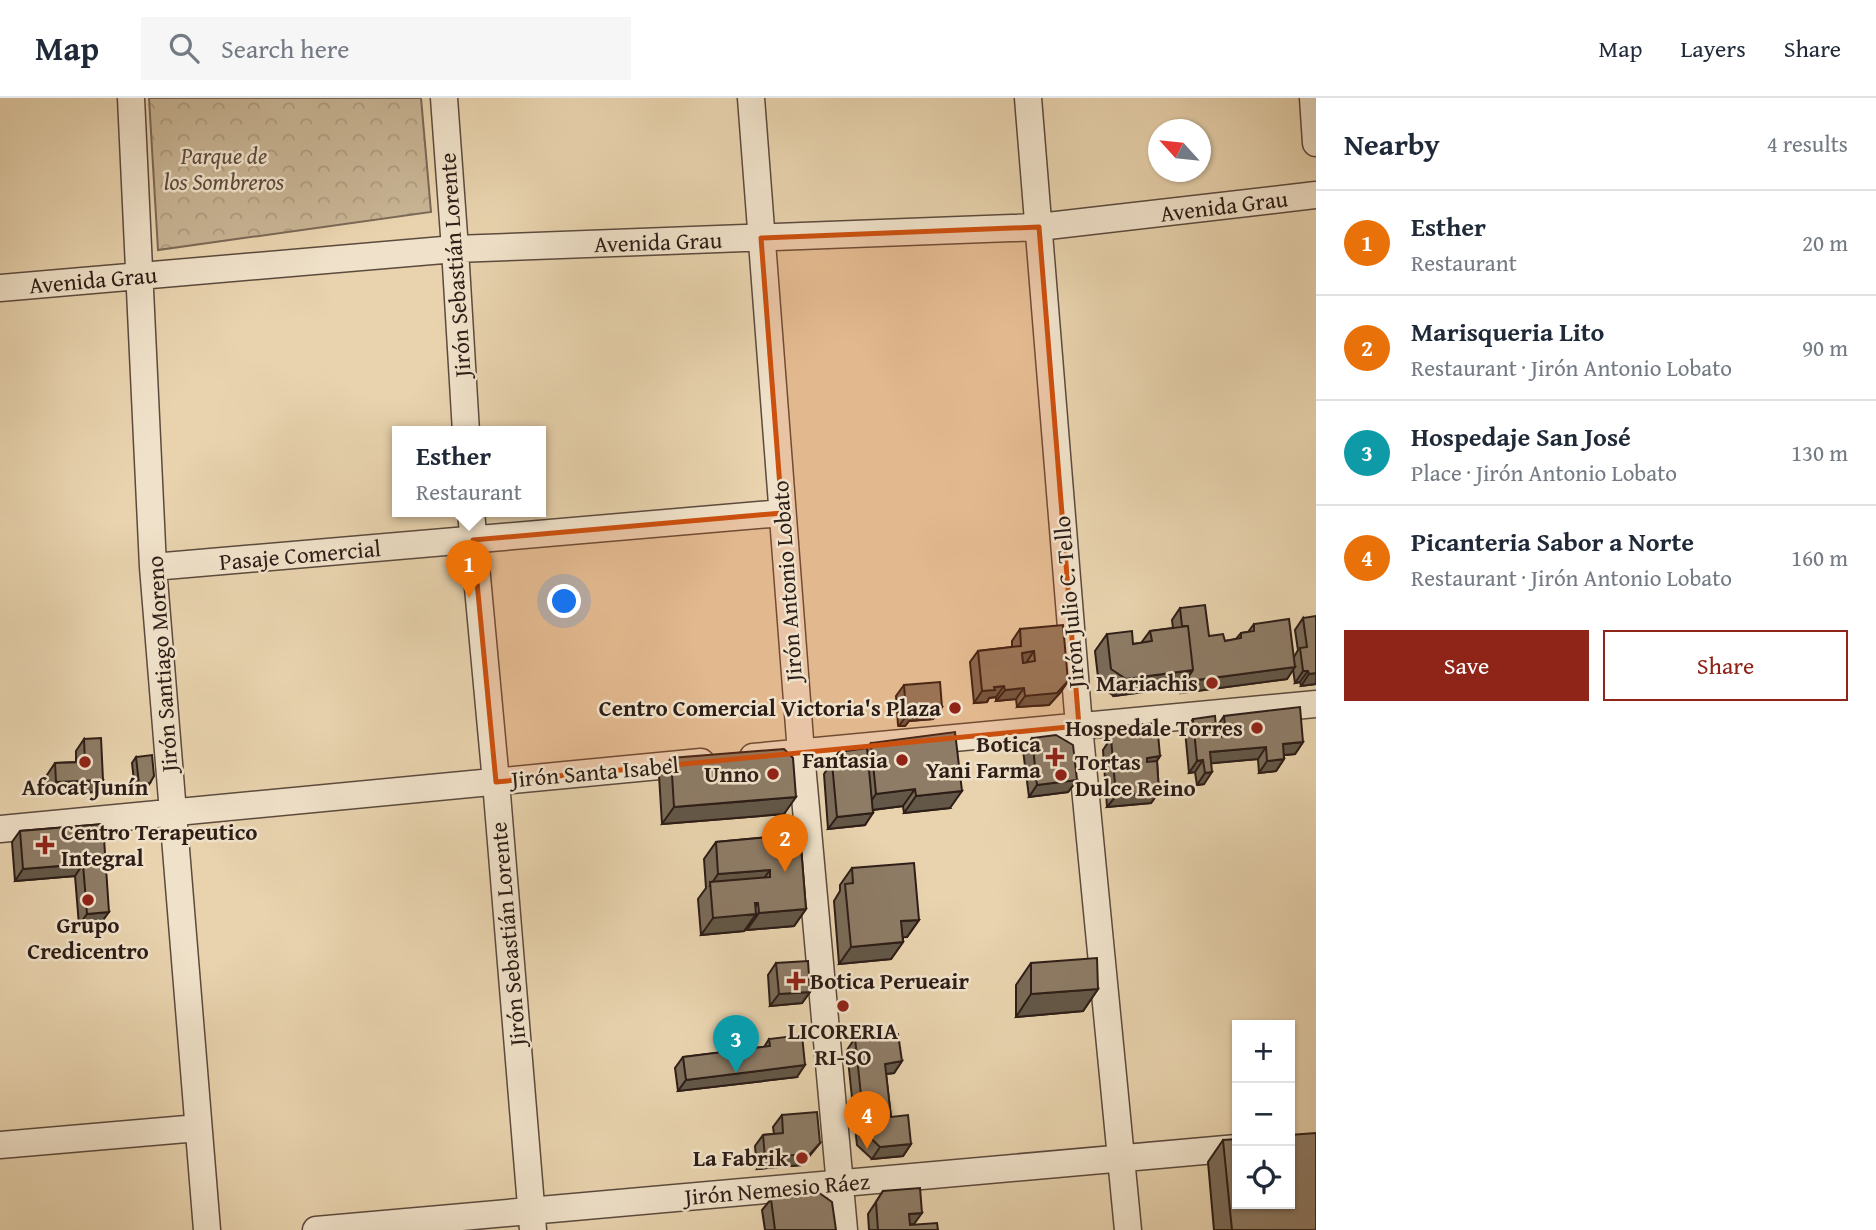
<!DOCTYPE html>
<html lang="en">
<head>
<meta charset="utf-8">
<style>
	body { margin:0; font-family:"Gentium Book Plus",serif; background:#f6f6f7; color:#1f2937 }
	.controls { position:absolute; right:21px; bottom:21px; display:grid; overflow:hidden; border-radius:0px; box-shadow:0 2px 5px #0004 }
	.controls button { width:63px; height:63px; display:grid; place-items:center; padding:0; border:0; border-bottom:2px solid #e0e1e3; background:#fff; color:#1f2937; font:35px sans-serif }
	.compass { position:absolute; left:1148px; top:21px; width:63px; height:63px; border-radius:50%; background:#fff; box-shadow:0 2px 5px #0004; rotate:297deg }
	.you { position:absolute; left:565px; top:504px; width:24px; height:24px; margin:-18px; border:5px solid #fff; border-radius:50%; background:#1a73e8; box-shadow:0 0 0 10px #1a73e833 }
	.badge { display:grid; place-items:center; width:46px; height:46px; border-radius:50%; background:#8f2418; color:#fff; font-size:23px; font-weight:700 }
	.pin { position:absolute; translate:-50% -58px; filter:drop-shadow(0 2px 4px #0008) }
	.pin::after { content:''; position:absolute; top:37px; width:24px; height:21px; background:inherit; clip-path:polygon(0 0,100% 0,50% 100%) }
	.popup { position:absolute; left:392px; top:328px; width:154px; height:91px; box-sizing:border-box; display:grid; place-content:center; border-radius:0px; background:#fff; filter:drop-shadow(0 2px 5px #0005); font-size:23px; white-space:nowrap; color:#747a83 }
	.popup b { font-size:26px; color:#1f2937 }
	.popup::after { content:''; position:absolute; left:50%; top:100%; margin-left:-14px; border:14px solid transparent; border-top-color:#fff }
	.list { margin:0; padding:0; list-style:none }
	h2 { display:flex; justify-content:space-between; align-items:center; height:91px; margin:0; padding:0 28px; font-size:30px }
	h2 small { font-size:23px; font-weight:400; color:#747a83 }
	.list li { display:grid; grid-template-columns:46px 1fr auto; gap:21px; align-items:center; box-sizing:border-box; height:105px; padding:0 28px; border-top:2px solid #e0e1e3 }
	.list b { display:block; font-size:26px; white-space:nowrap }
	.list p { margin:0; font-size:23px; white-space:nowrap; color:#747a83 }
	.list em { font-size:23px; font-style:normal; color:#747a83 }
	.actions { display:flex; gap:14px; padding:21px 28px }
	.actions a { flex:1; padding:16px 0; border:2px solid #8f2418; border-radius:0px; text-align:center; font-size:24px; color:#8f2418 }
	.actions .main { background:#8f2418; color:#fff }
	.icon { flex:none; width:38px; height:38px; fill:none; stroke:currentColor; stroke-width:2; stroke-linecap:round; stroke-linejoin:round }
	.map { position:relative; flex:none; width:1316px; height:1132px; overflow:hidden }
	header { display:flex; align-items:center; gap:42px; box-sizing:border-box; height:98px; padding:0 35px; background:#fff; border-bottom:2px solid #e0e1e3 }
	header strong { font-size:33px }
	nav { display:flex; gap:38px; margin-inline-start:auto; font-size:24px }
	.search { width:490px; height:63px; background:#f6f6f7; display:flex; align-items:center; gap:18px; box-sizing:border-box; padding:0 24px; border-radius:0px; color:#747a83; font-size:26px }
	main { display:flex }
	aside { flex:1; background:#fff }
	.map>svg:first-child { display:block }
	.forest { fill:url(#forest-crowns); stroke:#7a6856; stroke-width:2 }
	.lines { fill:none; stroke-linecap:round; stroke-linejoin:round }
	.minor-casing { stroke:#5c4a3d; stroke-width:29 }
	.minor { stroke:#f0e2ca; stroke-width:26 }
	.wall { fill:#7a6b58; stroke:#2d1d17; stroke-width:2 }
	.shaded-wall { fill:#635747; stroke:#2d1d17; stroke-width:2 }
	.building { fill:#8e7c66; stroke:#2d1d17; stroke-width:2; fill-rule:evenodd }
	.marked { fill:#cc500e; fill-opacity:0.2; stroke:#cc500e; stroke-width:5; stroke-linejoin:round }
	.poi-dot { fill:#8f2418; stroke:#f0e2ca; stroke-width:2.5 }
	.labels { text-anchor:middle; stroke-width:5; stroke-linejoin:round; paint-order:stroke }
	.park-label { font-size:23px; font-style:italic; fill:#5c4a3c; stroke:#f0e2ca }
	.street-label { font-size:23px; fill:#2d1d17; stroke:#f0e2ca }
	.poi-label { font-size:23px; font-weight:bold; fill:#2d1d17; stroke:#f0e2ca; text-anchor:end }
</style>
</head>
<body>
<header>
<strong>Map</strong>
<div class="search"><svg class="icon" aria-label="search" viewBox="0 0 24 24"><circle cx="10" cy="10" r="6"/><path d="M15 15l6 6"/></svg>Search here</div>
<nav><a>Map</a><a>Layers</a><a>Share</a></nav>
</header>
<main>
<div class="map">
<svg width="1316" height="1132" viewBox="0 0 1316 1132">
	<defs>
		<pattern id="forest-crowns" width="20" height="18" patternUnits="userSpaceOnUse" patternTransform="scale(1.75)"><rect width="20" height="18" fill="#c8b494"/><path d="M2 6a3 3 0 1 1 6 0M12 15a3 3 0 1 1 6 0" fill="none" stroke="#ac9a7f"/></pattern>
	</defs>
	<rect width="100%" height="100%" fill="#e8d3ae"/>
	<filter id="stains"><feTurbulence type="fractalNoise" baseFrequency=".00286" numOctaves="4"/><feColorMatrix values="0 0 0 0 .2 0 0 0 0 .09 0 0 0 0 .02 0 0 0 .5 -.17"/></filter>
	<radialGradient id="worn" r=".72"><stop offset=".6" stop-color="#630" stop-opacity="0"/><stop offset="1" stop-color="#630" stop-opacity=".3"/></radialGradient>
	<!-- forest -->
	<path class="forest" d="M149,0h272l10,114 -273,38z"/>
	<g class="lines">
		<!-- minor casing -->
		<g class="minor-casing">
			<path id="minor" d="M131,0l22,469 54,663
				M444,0l11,151 11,183
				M751,0l50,655 43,477
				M1028,0l51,628 49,504
				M1313,0l3,45
				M0,190l455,-39 584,-22 277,-32
				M471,414l25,270 37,448
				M153,469l629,-54
				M753,659l563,-53
				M0,731l701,-67
				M0,1047l198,-17
				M316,1132l921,-82"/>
		</g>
		<!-- minor -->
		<use href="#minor" class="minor"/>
	</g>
	<!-- wall -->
	<path class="wall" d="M1180,510l29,28 16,5 11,-2 5,-6 7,-1 6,-8 40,33 4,-7 -3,-20 8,-12 13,66 -15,2 -1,-4 -5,1 -2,-14 -6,10 -106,14v-6l-67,9 -15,-10 -4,-35 12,-17 26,10 8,-1 9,-12 23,-3 -1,-8z
		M1020,531l48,52 -8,12 -11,12 -32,2 -1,-8 -20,2v-4l-7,1 -2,4 -13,1 -4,-41 8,-11 34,-4v-6z
		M904,587l38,22 -9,12 -24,2 -4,5h-6l-1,-1 -2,-29z
		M1224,618l79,26 -8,12 -11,1v4l-8,12 -17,2 -1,-14 -47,4 -7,21 -7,1 -2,-13 -6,1 -4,-43 8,-11 23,9z
		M1032,640l45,42 -9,12 -39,5 -6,-47z
		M1111,640l49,18 -3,5 2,31 -8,11 -44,4 -4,-57z
		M84,641l11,53 -47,2 -1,-19 8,-12 21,-1v-11z
		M871,645l79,65 -46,5 -1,-7 -30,4 -8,15 -37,4 -4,-55 15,-22 28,-4z
		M136,659l10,32 -11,1 -3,-27z
		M671,660l113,56 -122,10 -3,-49z
		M103,726l-2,99 -22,2 -4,-49 -60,5 -3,-39 8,-11z
		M800,736l6,75 -12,17 -47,4v-2l-3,3 -43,4 -3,-36 8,-11 -2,-29 12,-17z
		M852,770l67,52 -12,17h-4v5l-12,17 -52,5 -5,-63 6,-10v-6z
		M776,865l34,29 -8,11 -32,3 -2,-31z
		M1031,865l67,26 -15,22 -67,6v-32z
		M855,940l47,23 -8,12 -8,1 5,43 20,27 -8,12 -31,3 -15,-14 -10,-95z
		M769,941l28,38 -119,14 -3,-23 8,-11 81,-10z
		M782,1017l38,28 -18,22 -45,4 -2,-23 8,-11 11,-1 -1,-7z
		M1223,1042l93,90h-102l-6,-68z
		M883,1093l31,33h-4v1l28,5h-69l-1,-16z
		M771,1101l65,31h-71l-3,-20z"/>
	<!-- shaded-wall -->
	<path class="shaded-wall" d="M1034,553l-8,12 -12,1 8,-11z
		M1295,569l-8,12 -106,14 8,-12z
		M1193,572l-12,17 -67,9 12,-17z
		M1303,573h5l-8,11 -5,1z
		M1316,575v11l-15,2 8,-12z
		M1068,583l-8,12 -11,12 -32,2 8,-11z
		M1004,588l-8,11 -7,1 -2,4 -13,1 8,-12 12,-4z
		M1024,590l-8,11 -20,2 9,-11z
		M942,609l-9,12 -24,2 -4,5h-6l8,-11 8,-5z
		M1303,644l-8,12 -20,2 8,-12z
		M1266,649l-8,12 -54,5 6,-12z
		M1160,658l-8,12 -13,1 8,-11z
		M1284,661l-8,12 -17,2 8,-12z
		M1203,662l-8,12 -6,1 8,-12z
		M1212,674l-8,12 -7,1 8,-12z
		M103,682l-8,12 -47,2 8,-12z
		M1077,682l-9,12 -39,5 8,-12z
		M150,685l-4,6 -11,1 4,-6z
		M915,691l-12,17 -39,5 12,-17z
		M962,693l-12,17 -46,5 12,-17z
		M1159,694l-8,11 -44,4 9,-11z
		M796,699l-12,17 -122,10 12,-17z
		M873,715l-8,12 -37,4 9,-12z
		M83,766l-8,12 -60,5 8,-12z
		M770,772l-12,17 -48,-1 8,-12z
		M755,805h3l-8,12 6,-1 -12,17 -43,4 12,-17z
		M806,811l-12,17 -47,4 12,-17z
		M109,814l-8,11 -22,2 8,-11z
		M919,822l-12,17 -17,1 11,-17z
		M903,844l-12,17 -52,5 12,-17z
		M1098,891l-15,22 -67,6 15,-23z
		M810,894l-8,11 -32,3 9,-12z
		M902,963l-8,12 -17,2 8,-11z
		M805,967l-8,12 -119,14 8,-11z
		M820,1045l-18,22 -45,4 8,-12z
		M911,1046l-8,12 -31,3 8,-12z
		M922,1115l-8,11 -13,1 8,-11z"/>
	<!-- building -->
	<path class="building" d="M1205,507l4,31 14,-2 2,7 16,-3v-5l13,-2v-7l35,-5 6,48 -106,14v-5l4,-6 -5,-44h-6l-2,-18z
		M1316,518v57l-7,1 -1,-3h-5l-3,-23 7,-1 -4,-29z
		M1063,527l5,56 -11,12 -32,3 -1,-8 -19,2 -1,-4 -10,1 1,3 -13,1 -4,-40 43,-5 -1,-17zM1034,553l1,10 -12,2 -1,-10z
		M1188,528l5,44 -67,9 -15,-10 -4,-35 25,-3 1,13 19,-3 -2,-10z
		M940,584l2,25 -27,3 -1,5h-7l-1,-2 -2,-28z
		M1300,609l3,35 -20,2 1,15 -17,2 -1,-14 -56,5 2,20 -7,1 -2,-13 -6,1 -4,-42 22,-3 2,21 9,-1 -2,-20z
		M1157,625l3,33 -13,2v4l10,-1 2,31 -43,4 -5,-58 11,-12z
		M955,634l7,59 -46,5 -1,-7 -39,5 -5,-51z
		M1056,637l17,10 4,35 -40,5 -5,-47z
		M101,640l2,42 -47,2 -1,-19 30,-1 -1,-23z
		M867,650l6,65 -36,4 -5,-54 7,-11z
		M784,651l9,9 3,39 -122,10 -3,-49z
		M152,657l2,21 -4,7 -11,1 -3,-27z
		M103,726l6,88 -22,2 -4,-50 -60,5 -3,-38z
		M800,736l6,75 -47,4 -1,-10h-3l1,11 -43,4 -3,-36 60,-5v-7l-52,4 -2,-32z
		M914,765l5,57 -18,1 2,21 -52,5 -6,-63 8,-1 -1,-15z
		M1097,860l1,31 -67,5v-31z
		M808,863l2,31 -31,2 -3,-31z
		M898,936l4,27 -17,3 6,53 17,-2 3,29 -31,3 -15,-14 -10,-95z
		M802,937l3,30 -119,15 -3,-23 87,-11 -1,-7z
		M817,1014l3,31 -10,11 -45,3 -2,-22 20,-2 -1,-18z
		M1316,1035v97h-84l-9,-90 14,-1v65h53v-69z
		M920,1090l2,25 -13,1 1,11 27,-2 1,7h-60l-2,-28 7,-11z
		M818,1094l14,10 4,28h-61l-4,-31z"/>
	<!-- marked area -->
	<path class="marked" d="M1039,129l40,499 -583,56 -23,-242 309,-27 -21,-275z"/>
	<!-- markers -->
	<g class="poi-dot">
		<circle cx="1212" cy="585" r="7"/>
		<circle cx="955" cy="610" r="7"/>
		<circle cx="1257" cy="630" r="7"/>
		<path d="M1051.5 648.5h7v7h7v7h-7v7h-7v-7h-7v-7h7z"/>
		<circle cx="902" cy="662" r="7"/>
		<circle cx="85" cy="664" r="7"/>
		<circle cx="773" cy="676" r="7"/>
		<circle cx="1061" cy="677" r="7"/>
		<path d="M41.5 736.5h7v7h7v7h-7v7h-7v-7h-7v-7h7z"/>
		<circle cx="88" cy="802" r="7"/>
		<path d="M792.5 872.5h7v7h7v7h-7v7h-7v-7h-7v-7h7z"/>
		<circle cx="843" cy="908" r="7"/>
		<circle cx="802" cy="1060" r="7"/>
	</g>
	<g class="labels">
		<!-- park labels -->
		<g class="park-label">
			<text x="224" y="66">Parque de<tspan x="224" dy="26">los Sombreros</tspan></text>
		</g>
		<!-- street labels -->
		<g class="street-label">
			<text transform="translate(1224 108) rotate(-7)" y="8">Avenida Grau</text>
			<text transform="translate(658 144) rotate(-2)" y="8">Avenida Grau</text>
			<text transform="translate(455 167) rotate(-94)" y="8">Jirón Sebastián Lorente</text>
			<text transform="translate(93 182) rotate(-5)" y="8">Avenida Grau</text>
			<text transform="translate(300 457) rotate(-5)" y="8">Pasaje Comercial</text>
			<text transform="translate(787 483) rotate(-94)" y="8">Jirón Antonio Lobato</text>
			<text transform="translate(1069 504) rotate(-95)" y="8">Jirón Julio C. Tello</text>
			<text transform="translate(162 566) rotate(-94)" y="8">Jirón Santiago Moreno</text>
			<text transform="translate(595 674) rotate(-5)" y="8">Jirón Santa Isabel</text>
			<text transform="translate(508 836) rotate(-95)" y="8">Jirón Sebastián Lorente</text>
			<text transform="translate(777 1091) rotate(-5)" y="8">Jirón Nemesio Ráez</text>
		</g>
		<!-- poi labels -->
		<g class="poi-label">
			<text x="1198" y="593">Mariachis</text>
			<text x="941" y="618">Centro Comercial Victoria's Plaza</text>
			<text x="1243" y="638">Hospedale Torres</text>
			<text x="1041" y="654">Botica<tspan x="1041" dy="26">Yani Farma</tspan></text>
			<text x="888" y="670">Fantasia</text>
			<text x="1075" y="672" text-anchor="start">Tortas<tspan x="1075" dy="26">Dulce Reino</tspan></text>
			<text x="759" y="684">Unno</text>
			<text x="85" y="697" text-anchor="middle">Afocat Junín</text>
			<text x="61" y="742" text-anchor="start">Centro Terapeutico<tspan x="61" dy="26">Integral</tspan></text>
			<text x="88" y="835" text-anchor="middle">Grupo<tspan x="88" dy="26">Credicentro</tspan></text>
			<text x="810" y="891" text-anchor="start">Botica Perueair</text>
			<text x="843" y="941" text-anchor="middle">LICORERIA<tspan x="843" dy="26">RI-SO</tspan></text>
			<text x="788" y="1068">La Fabrik</text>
		</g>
	</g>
	<rect width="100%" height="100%" filter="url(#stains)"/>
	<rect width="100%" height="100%" fill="url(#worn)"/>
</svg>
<div class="controls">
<button>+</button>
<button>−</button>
<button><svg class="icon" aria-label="locate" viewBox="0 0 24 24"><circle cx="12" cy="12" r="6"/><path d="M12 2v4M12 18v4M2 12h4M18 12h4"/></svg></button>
</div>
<svg class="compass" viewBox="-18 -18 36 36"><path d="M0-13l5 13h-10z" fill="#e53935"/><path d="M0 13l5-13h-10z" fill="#747a83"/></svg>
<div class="you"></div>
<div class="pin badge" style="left:469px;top:500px;background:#e8710a">1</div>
<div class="popup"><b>Esther</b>Restaurant</div>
<div class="pin badge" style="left:785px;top:774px;background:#e8710a">2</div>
<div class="pin badge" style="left:736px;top:975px;background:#0f9aa8">3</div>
<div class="pin badge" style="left:867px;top:1051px;background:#e8710a">4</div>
</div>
<aside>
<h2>Nearby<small>4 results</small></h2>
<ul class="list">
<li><span class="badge" style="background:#e8710a">1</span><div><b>Esther</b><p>Restaurant</p></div><em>20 m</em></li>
<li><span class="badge" style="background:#e8710a">2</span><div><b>Marisqueria Lito</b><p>Restaurant · Jirón Antonio Lobato</p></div><em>90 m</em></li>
<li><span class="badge" style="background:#0f9aa8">3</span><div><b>Hospedaje San José</b><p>Place · Jirón Antonio Lobato</p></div><em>130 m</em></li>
<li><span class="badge" style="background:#e8710a">4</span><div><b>Picanteria Sabor a Norte</b><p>Restaurant · Jirón Antonio Lobato</p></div><em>160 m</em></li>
</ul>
<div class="actions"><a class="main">Save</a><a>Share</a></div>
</aside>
</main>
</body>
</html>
